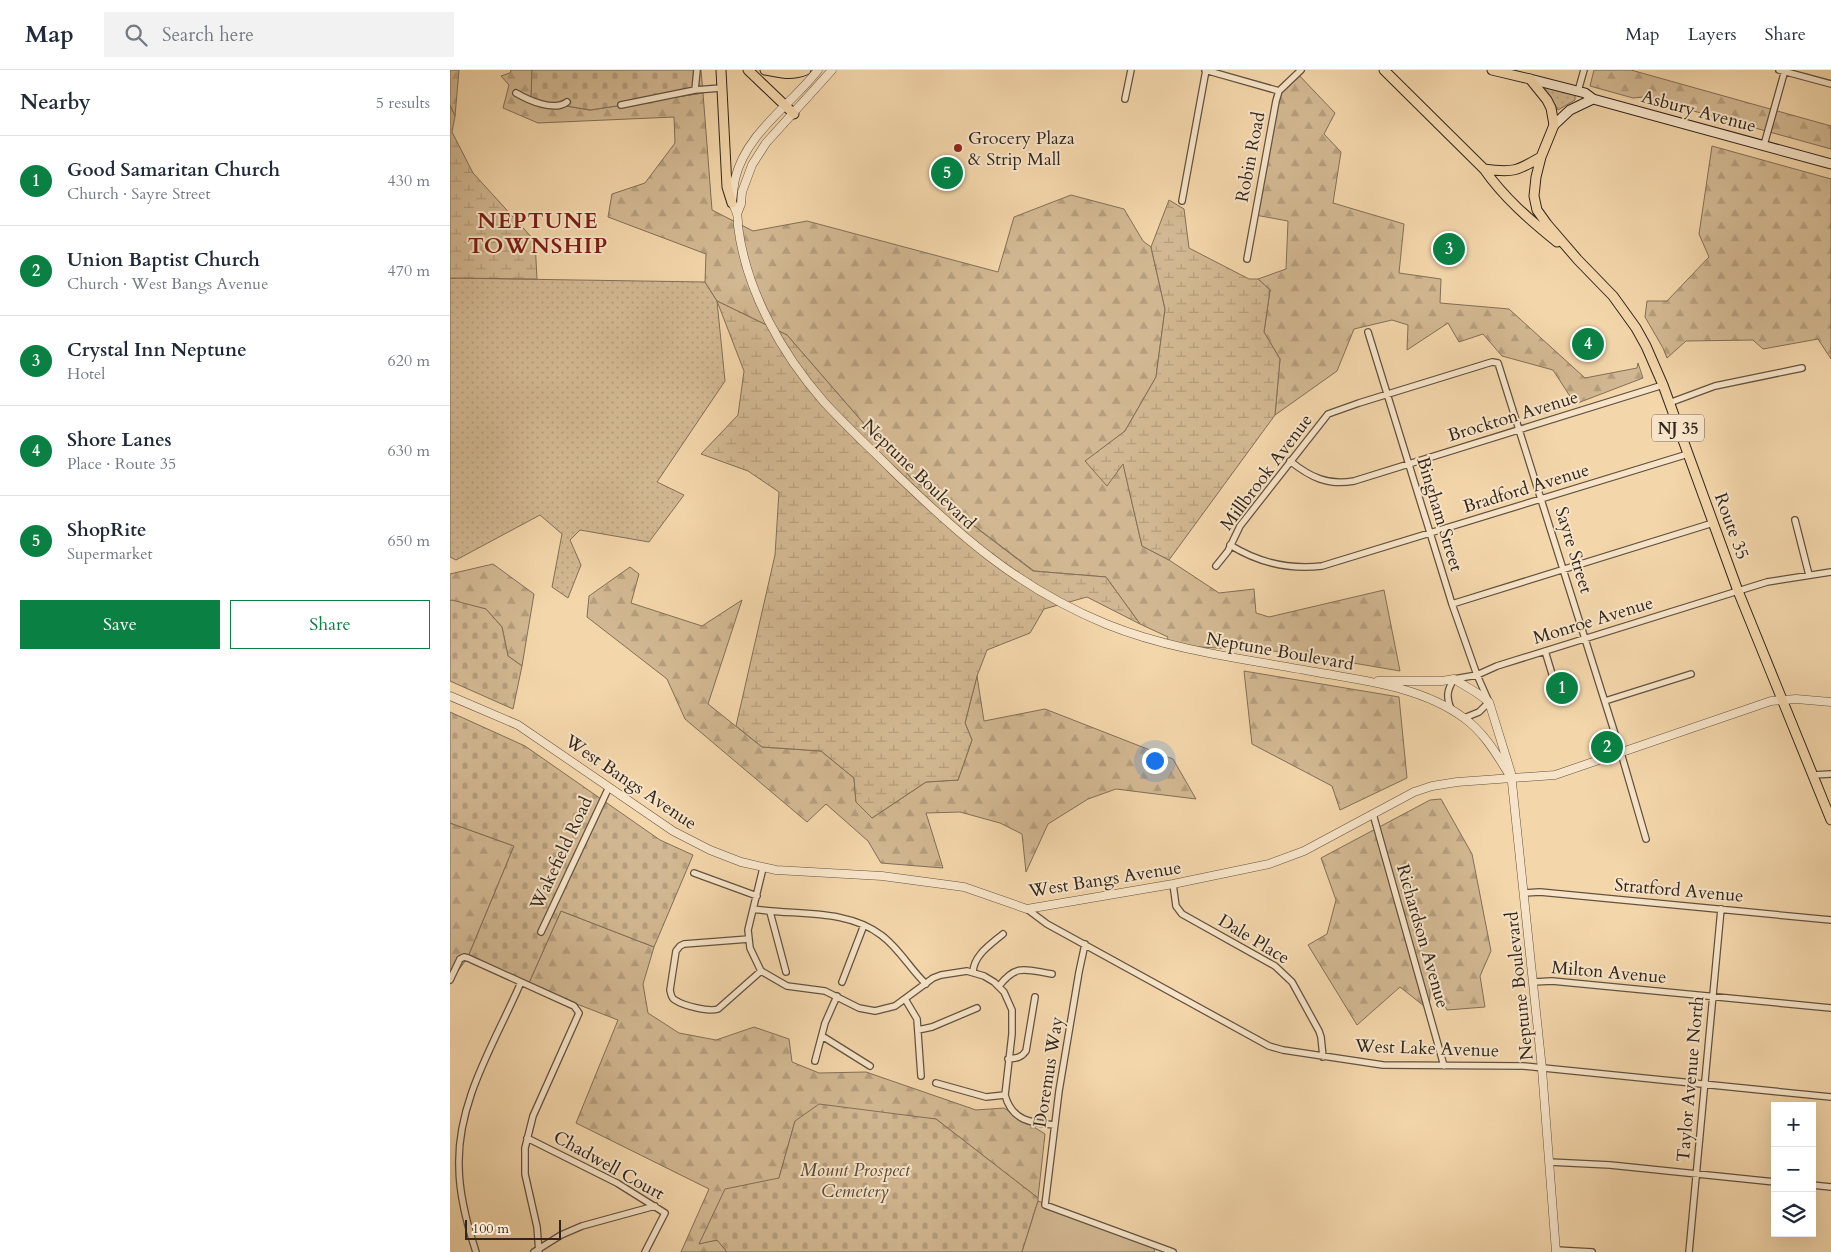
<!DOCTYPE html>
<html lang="en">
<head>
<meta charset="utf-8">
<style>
	body { margin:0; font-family:Cardo,serif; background:#f2f2f3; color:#1f2937 }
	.controls { position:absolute; right:15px; bottom:15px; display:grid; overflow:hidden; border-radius:0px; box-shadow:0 5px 20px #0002 }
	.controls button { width:45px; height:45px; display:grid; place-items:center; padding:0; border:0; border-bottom:1px solid #e0e1e3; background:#fff; color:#1f2937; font:25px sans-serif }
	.scale { position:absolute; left:15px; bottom:12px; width:96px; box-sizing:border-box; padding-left:5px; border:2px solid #31261d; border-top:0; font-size:14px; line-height:18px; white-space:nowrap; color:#31261d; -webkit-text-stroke:4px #f7e4c8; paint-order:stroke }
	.you { position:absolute; left:704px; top:690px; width:18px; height:18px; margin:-12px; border:4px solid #fff; border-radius:50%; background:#1a73e8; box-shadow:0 0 0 8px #1a73e833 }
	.badge { display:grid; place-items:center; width:32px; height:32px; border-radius:50%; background:#0b8043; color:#fff; font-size:16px; font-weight:700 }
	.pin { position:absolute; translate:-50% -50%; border:2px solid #fff; box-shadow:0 1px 5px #0006 }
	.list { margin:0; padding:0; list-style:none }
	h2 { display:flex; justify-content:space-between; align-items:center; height:65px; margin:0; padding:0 20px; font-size:21px }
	h2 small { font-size:16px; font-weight:400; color:#747a83 }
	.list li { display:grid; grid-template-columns:32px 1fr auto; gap:15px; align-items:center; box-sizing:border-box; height:90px; padding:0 20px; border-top:1px solid #e0e1e3 }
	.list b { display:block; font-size:19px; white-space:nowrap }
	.list p { margin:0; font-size:16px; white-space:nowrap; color:#747a83 }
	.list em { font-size:16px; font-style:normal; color:#747a83 }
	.actions { display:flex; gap:10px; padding:15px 20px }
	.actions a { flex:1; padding:11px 0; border:1px solid #0b8043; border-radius:0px; text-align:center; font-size:18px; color:#0b8043 }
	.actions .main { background:#0b8043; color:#fff }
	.icon { flex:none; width:28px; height:28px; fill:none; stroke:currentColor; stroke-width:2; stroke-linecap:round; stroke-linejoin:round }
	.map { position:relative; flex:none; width:1381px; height:1182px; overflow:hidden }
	header { display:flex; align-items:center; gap:30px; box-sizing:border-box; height:70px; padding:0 25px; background:#fff; border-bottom:1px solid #e0e1e3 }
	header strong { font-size:24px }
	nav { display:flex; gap:28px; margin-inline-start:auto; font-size:18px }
	.search { width:350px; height:45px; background:#f2f2f3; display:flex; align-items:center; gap:12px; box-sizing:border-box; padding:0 18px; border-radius:0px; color:#747a83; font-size:19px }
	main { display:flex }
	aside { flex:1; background:#fff }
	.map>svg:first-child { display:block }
	.grass { fill:url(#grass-dots); stroke:#826f58 }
	.forest { fill:url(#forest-firs); stroke:#826f58 }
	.wetland { fill:url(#wetland-marsh); stroke:#826f58 }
	.cemetery { fill:url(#cemetery-stones); stroke:#826f58 }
	.park { fill:#d2b892; stroke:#826f58 }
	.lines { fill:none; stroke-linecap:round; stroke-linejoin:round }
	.minor-casing { stroke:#625240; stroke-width:8 }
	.tertiary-casing { stroke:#625240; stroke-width:9 }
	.secondary-casing { stroke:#31261d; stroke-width:11 }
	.primary-casing { stroke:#31261d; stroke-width:11 }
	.minor { stroke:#f7e4c8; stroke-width:5.5 }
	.tertiary { stroke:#f7e4c8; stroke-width:8 }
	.secondary { stroke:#f7e4c8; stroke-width:9 }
	.primary { stroke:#f3d6aa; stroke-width:9 }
	.poi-dot { fill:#8f2418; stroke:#f7e4c8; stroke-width:2 }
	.labels { text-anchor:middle; stroke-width:4; stroke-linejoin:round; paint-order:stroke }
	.shield { fill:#f7e4c8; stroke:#6c5f50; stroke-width:1 }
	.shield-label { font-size:16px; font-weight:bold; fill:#31261d }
	.street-label { font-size:18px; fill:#31261d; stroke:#f7e4c8 }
	.poi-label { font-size:18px; fill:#31261d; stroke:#f7e4c8; text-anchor:start }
	.park-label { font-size:18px; font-style:italic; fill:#594a3a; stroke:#f7e4c8 }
	.district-label { font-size:22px; font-weight:bold; letter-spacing:1px; fill:#7a1f14; stroke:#f7e4c8 }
</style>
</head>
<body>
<header>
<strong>Map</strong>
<div class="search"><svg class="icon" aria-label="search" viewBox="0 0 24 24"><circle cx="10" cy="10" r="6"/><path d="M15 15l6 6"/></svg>Search here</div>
<nav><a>Map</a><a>Layers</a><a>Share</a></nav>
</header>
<main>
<aside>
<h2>Nearby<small>5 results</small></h2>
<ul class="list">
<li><span class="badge">1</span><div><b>Good Samaritan Church</b><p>Church · Sayre Street</p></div><em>430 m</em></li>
<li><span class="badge">2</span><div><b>Union Baptist Church</b><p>Church · West Bangs Avenue</p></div><em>470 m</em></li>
<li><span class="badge">3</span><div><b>Crystal Inn Neptune</b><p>Hotel</p></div><em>620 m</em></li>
<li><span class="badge">4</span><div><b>Shore Lanes</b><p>Place · Route 35</p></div><em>630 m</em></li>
<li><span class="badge">5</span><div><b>ShopRite</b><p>Supermarket</p></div><em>650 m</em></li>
</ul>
<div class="actions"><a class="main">Save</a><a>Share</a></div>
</aside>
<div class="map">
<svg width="1381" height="1182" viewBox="0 0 1381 1182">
	<defs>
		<pattern id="grass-dots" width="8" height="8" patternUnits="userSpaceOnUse" patternTransform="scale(1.25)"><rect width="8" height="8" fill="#d2b892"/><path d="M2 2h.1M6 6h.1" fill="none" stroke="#b59e7d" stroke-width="1.8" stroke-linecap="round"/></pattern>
		<pattern id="forest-firs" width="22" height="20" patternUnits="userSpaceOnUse" patternTransform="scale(1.25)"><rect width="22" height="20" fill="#d2b892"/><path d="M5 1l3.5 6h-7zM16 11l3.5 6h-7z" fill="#b59e7d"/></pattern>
		<pattern id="wetland-marsh" width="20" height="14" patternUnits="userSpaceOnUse" patternTransform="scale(1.25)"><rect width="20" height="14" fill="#d2b892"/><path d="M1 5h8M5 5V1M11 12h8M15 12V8" fill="none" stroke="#b59e7d"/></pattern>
		<pattern id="cemetery-stones" width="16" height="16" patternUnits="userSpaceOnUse" patternTransform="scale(1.25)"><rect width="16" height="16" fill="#d2b892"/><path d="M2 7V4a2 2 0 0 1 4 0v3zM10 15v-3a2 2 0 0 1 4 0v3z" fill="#b59e7d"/></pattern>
	</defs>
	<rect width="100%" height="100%" fill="#f3d6aa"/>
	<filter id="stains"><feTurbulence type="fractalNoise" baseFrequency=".004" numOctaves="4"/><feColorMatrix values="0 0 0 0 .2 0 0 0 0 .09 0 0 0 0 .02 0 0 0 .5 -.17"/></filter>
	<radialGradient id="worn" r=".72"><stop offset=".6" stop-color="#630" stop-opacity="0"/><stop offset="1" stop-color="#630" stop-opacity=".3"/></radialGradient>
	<!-- grass -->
	<path class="grass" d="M1091,15l34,9v6l-17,10 -10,-17z
		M0,208l255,4 12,19 8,80 -68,101 27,13 -35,47 -69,-12 -10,10 11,25 -13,33 -16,-11 10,-53 -22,-19 -84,45 -6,-3z"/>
	<!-- forest -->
	<path class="forest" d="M0,0h9l-4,46 -5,-11z
		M61,0h21l-1,30 59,10 113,-17 9,117 41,21 54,-10 191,51 16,-55 57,-22 53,14 19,32 8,6 14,62 -9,68 -31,54 -39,30 37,2 19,83 27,14 50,33 35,-4 2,24 13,4 115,-27 16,81 -111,-19 -125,-7 4,-8 -28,-13 -34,-47 -72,-6 -123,-93 -124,-143 -70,-34 -12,-19 1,-28 -98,-37 4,-23 33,-11 30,-40 -1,-26 -136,6 -35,-15 6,-23 -8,-9 9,-3z
		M1144,0h37l200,56v23l-188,-52 -10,1 -43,-12z
		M846,2l39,41 -11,21 17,18 -8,51 71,21 -5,49 42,6 -1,24 69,6 76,69 52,-10 1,-5 5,15 -68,26 -22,-34 -51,-14 -19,-22 -24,8 -11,-19 -41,27 1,-25 -16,-5 -38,9 -17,42 -62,44 5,-56 -16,-27 6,-42 -12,-11 28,-10 2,-48 -33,-6 20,-124z
		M1262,76l119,33v180l-13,-20 -55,10 -10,-9 -67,1 -19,17 -4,-10 -18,-31 2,-16h20l42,-44 -10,-23z
		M43,494l41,30 -12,72 -14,-10 -6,-29 -16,-18 -36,-8v-27z
		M180,497l9,7 -8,29 71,23 40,-26 -34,104 54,43 59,4 33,27 2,24 16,16 54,-36 32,-2 14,-40 -7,-17 12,-47 7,45 61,-12 128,50 23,40 -80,-10 -28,10 -40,25 -22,48 -4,-38 -22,-11 -40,-11 -34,1 17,55 -62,-5 -13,-22 -42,-37 -19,18 -122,-103 -18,-40 -80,-62 2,-21z
		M794,601l155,26 8,81 -67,32 -8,-24 -80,-42z
		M991,729l31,55 19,97 -11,25 5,31 -38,3 -16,-31 -2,31 -29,-23 -43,38 -49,-80 19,-11 9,-34 -15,-42 109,-58z
		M0,753l64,23 -46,111 -18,25z
		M111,841l93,36 -11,37 5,29 31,20 37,7 38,-13 35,12 3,23 27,11 47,-1 110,38 28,-2 41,26 -7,64 -102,-79 -141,2 -16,57 -80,65 19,-3 9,12h-46l28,-63 -133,-66 42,-103 -90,-35z"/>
	<!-- wetland -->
	<path class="wetland" d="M0,35l5,11 -3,16 21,41 62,68 2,38 -87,-1z
		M719,130l15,9 5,39 60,31h9l12,11 -6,42 16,27 -5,56 -106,145 -27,-14 -19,-82 -16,22 -22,-25 40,-30 31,-54 9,-68 -14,-62z
		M267,231l70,34 124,143 122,93 73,6 34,47 -53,-27 -43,12 -14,24 -43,17 -10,26 -12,47 7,17 -14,40 -32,2 -54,36 -16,-16 -2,-24 -33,-27 -59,-4 -26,-21 39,-171 4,-63 -31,-21 -47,-17 37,-39 6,-44z"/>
	<!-- cemetery -->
	<path class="cemetery" d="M82,0h169l2,23 -113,17 -59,-10z
		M2,530l34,9 16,18 6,29 14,10 -9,43 -63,-28v-80z
		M0,642l75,34 135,94 33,15 -39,92 -93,-36 -33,74 -60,-28 46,-111 -64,-23z
		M369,1034l117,15 102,79v3l-16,51h-295l-10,-12 -18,4 26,-55 54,-11 16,-57z"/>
	<!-- park -->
	<path class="park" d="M588,1131l118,45 -2,6h-132z"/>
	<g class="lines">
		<!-- minor casing -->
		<g class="minor-casing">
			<path id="minor" d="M755,0l74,21
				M1329,0l52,14
				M245,20l2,-20
				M1128,21l6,-21
				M66,23c12,7 38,19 51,9
				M675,29l6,-29
				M171,35l74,-15 26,-2
				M1314,75l21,-75
				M732,131l24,-131
				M797,189l29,-158 3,-10 22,-21
				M918,262l84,272 25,71 12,27 -10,10 -15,6
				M1219,333l46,-17 87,-18
				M840,391c20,16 38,25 64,20l309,-96
				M1345,450l14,55
				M780,475c29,18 58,25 92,21l366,-112
				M766,496l12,-15 12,-25 88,-112 31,-11 133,-41 6,1 123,390 25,86
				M1002,534l261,-81
				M1095,581l11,36
				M1155,631l86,-27
				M1001,639c-5,-12 -4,-19 3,-30l23,-4 20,-9 270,-84 64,-10
				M1363,705l18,-1
				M923,744l71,252
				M313,798l-15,62 2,18 11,23 26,15 38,5 34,17 16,3 20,-5 38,-28 8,-3 26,-4 17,5 10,6 10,10 8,18v24l-7,61c7,26 26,28 50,30
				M244,803l63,23
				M723,814l3,22 6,8 93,52 17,16 27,49 2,6 2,20
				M1074,823l16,-1 291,28
				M304,839c41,7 91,-1 127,26 18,13 29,34 45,49
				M577,839l20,15 222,122 14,4 100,15 140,1 308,31
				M320,842l16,60
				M91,862l68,-145
				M299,869l-65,5 -4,2 -4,5 -6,39c1,4 1,8 5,10 9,6 34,12 43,9l43,-38
				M635,874l-6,28 -20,119 -14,114 128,47
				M523,902c1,-17 17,-27 30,-38
				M0,910l10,-21 4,-2 4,1 106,48 5,7 -46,103 -8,32v26l12,53 2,25
				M392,912l22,-57
				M1083,912l19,-1 279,27
				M549,916c18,-23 27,-16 53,-12
				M455,929l12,20 4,57
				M468,960l14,-3 45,-19
				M372,966l48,30
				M558,989c9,-1 13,-1 18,-8l9,-54
				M365,991l10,-38 12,-27
				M486,1013l50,14 19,-2
				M77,1068l90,45 48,30 -20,39
				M1099,1092l61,3 165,17
				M1362,1115l19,2
				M1106,1180l36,2
				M26,1182c-9,-28 -17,-57 -17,-86 -2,-66 37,-125 62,-184
				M84,1182l27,-17 21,-9 73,-20
				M1239,1182l32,-343"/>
		</g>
		<!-- tertiary casing -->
		<g class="tertiary-casing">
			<path id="tertiary" d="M368,0c-28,36 -72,63 -83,109 -1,7 -3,18 -3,24 1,1 5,10 5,11 1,4 1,8 1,12 8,65 44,128 86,176 22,24 46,46 68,68 67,65 126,118 214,154 67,27 139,35 210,48 50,9 106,15 148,46 22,16 34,39 48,61
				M287,144l4,-10 1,-12 10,-27 14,-22 66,-73
				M928,611h64l12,-2 23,14 12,9 22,71 31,296 14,183
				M0,626l68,29 155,106 37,19 31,12 35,8 106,6 82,11 63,22 146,-25 96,-20 35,-13 110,-59 18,-6 25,-4 98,-7 216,-74 25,-2 35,3"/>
		</g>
		<!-- secondary casing -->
		<g class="secondary-casing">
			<path id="secondary" d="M1080,9l55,14 8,6 11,3 227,62
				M1104,55l16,-15 23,-11"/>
		</g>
		<!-- primary casing -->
		<g class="primary-casing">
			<path id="primary" d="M271,0l6,117 5,16
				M298,0l46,44
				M315,0c14,3 27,6 41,0
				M934,0l100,99c20,29 46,51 73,73
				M1042,0l38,9 17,21 4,8 3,17 -13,32 -5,20 -2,19 3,14 10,14 31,36 35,36 23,32 10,18 17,39 75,206 93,229
				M1034,99c29,4 33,2 57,-12"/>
		</g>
		<!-- minor -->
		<use href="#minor" class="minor"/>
		<!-- tertiary -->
		<use href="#tertiary" class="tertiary"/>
		<!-- secondary -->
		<use href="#secondary" class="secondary"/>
		<!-- primary -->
		<use href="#primary" class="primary"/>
	</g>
	<!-- markers -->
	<circle class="poi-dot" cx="508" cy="78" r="5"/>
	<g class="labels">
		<!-- shield labels -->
		<rect class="shield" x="1202" y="344.5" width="52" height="27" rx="4"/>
		<g class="shield-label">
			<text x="1228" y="364">NJ 35</text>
		</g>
		<!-- street labels -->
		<g class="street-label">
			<text transform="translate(1249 41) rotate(15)" y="6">Asbury Avenue</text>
			<text transform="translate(800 87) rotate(-79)" y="6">Robin Road</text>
			<text transform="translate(1063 346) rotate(-17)" y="6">Brockton Avenue</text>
			<text transform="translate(816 402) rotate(-53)" y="6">Millbrook Avenue</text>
			<text transform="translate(469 404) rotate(44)" y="6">Neptune Boulevard</text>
			<text transform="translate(1076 418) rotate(-17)" y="6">Bradford Avenue</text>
			<text transform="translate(990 444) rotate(73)" y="6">Bingham Street</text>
			<text transform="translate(1282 456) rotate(70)" y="6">Route 35</text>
			<text transform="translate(1124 480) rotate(73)" y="6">Sayre Street</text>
			<text transform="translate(1143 550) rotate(-17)" y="6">Monroe Avenue</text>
			<text transform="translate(830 581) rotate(10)" y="6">Neptune Boulevard</text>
			<text transform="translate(181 712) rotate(34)" y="6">West Bangs Avenue</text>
			<text transform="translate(111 783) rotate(-65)" y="6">Wakefield Road</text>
			<text transform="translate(655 809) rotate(-9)" y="6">West Bangs Avenue</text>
			<text transform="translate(1229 820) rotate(5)" y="6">Stratford Avenue</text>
			<text transform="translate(973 866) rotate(74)" y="6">Richardson Avenue</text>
			<text transform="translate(804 869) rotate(31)" y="6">Dale Place</text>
			<text transform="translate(1159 902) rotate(5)" y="6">Milton Avenue</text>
			<text transform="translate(1069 916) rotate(-96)" y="6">Neptune Boulevard</text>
			<text transform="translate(977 978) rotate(2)" y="6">West Lake Avenue</text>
			<text transform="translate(598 1002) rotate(-81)" y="6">Doremus Way</text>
			<text transform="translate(1240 1009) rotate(-85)" y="6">Taylor Avenue North</text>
			<text transform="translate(159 1095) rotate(29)" y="6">Chadwell Court</text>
		</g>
		<!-- poi labels -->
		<g class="poi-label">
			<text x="518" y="74">Grocery Plaza<tspan x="518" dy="21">&amp; Strip Mall</tspan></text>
		</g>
		<!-- park labels -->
		<g class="park-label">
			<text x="405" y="1106">Mount Prospect<tspan x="405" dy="21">Cemetery</tspan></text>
		</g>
		<!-- district labels -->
		<g class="district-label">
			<text x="88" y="158">NEPTUNE<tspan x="88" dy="25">TOWNSHIP</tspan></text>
		</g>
	</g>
	<rect width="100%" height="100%" filter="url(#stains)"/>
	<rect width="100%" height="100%" fill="url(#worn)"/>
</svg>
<div class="controls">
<button>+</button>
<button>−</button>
<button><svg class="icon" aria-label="layers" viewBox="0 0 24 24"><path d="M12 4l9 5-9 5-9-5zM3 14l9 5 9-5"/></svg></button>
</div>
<div class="scale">100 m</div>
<div class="you"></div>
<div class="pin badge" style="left:1112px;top:618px">1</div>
<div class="pin badge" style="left:1157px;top:677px">2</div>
<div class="pin badge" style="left:999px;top:179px">3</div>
<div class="pin badge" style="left:1138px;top:274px">4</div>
<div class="pin badge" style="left:497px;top:103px">5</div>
</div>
</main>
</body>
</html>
